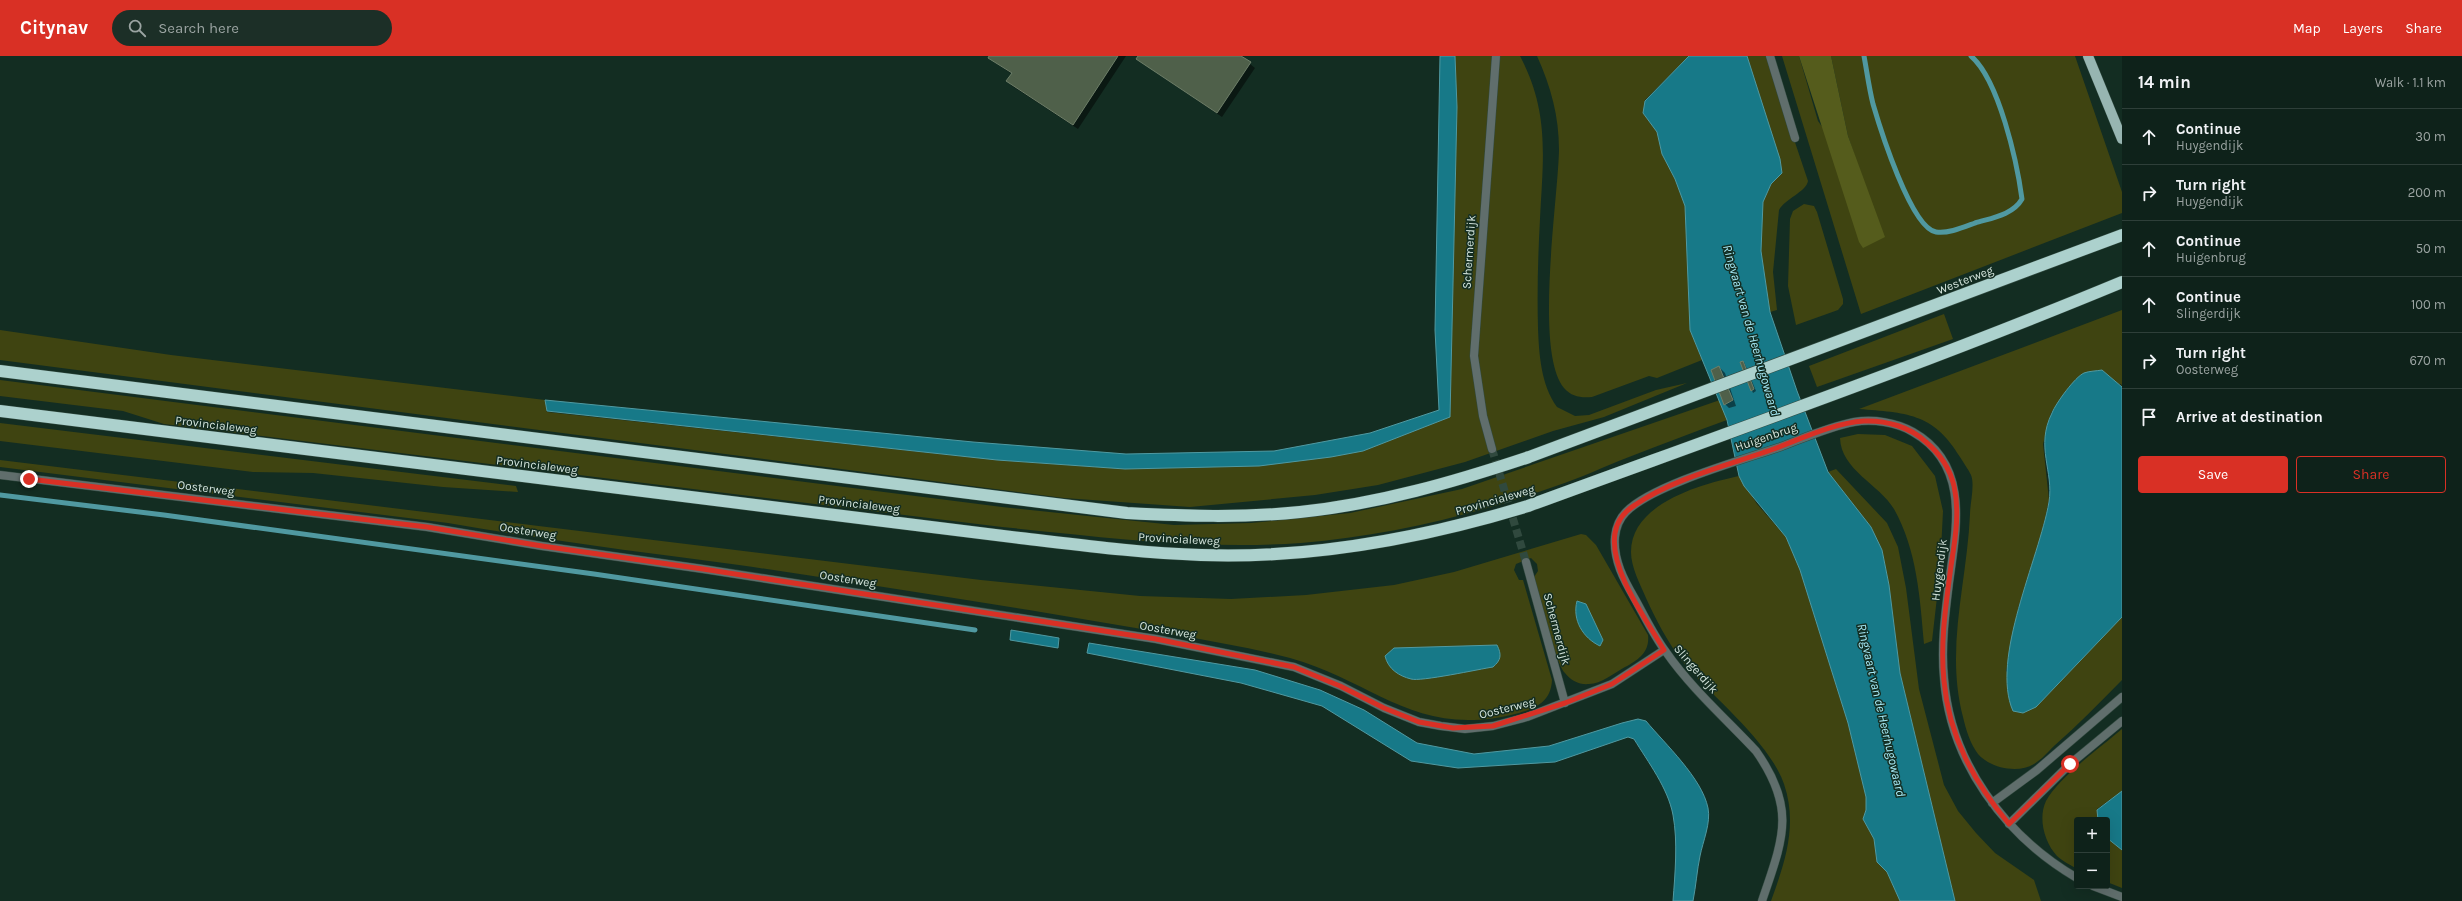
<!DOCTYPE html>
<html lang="en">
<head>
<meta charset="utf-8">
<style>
	body { margin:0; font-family:Karla,sans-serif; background:#1c2f27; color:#f1f3f6 }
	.controls { position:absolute; right:12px; bottom:12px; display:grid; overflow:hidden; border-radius:4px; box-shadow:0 4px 16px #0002 }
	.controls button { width:36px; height:36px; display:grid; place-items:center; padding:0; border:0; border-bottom:1px solid #2e3f39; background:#0e221a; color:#f1f3f6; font:20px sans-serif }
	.stop { position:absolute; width:12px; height:12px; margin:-9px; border:3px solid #d93025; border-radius:50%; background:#fff }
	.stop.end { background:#d93025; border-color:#fff; box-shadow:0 1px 4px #0008 }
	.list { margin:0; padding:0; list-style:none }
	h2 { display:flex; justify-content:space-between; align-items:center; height:52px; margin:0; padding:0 16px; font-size:17px }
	h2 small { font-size:13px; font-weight:400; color:#9ba4a2 }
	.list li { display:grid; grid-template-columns:26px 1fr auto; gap:12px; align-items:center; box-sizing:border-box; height:56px; padding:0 16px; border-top:1px solid #2e3f39 }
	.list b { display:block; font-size:15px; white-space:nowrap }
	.list p { margin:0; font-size:13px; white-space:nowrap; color:#9ba4a2 }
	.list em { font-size:13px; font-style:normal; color:#9ba4a2 }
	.actions { display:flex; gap:8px; padding:12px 16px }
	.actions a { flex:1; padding:9px 0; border:1px solid #d93025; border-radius:4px; text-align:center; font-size:14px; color:#d93025 }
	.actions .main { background:#d93025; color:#fff }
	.icon { flex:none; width:22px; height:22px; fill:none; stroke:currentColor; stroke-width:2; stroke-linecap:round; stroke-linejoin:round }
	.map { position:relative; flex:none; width:2122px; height:845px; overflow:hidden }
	header { display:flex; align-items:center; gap:24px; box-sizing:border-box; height:56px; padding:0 20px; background:#d93025; color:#fff }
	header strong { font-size:19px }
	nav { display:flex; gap:22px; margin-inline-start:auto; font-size:14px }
	.search { width:280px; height:36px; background:#1c2f27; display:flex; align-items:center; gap:10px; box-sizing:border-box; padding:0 14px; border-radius:22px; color:#9ba4a2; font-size:15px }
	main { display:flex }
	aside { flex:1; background:#0e221a }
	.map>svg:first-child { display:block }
	.green { fill:#3f4411 }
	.forest { fill:#555c1c }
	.water { fill:#177988; stroke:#5099a1 }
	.shadow { fill:#0007 }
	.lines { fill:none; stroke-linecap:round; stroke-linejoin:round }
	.stream { stroke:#5099a1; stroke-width:5 }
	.building { fill:#4f604a; stroke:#6e7f69 }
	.street-tunnel { stroke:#30493e; stroke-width:8; stroke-dasharray:8 4; stroke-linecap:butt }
	.street-casing { stroke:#324a40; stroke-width:9 }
	.primary-casing { stroke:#324a40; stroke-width:11 }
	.highway-casing { stroke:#324a40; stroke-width:13 }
	.street { stroke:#606e6c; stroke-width:8 }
	.primary { stroke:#97b5b1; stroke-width:10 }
	.highway { stroke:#acd1cd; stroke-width:12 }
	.route { stroke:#d93025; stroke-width:5 }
	.labels { text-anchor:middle; stroke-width:3; stroke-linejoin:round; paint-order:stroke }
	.street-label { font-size:12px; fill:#d5e5dc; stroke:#132d22 }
	.water-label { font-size:13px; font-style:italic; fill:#a7ebf8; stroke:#132d22 }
</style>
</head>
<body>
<header>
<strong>Citynav</strong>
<div class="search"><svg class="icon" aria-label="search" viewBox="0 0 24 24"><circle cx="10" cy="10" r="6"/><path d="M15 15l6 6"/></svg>Search here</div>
<nav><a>Map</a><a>Layers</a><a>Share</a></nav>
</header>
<main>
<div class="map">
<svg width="2122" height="845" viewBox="0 0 2122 845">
	<rect width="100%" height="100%" fill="#132d22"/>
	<!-- green -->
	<path class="green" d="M1455,0h65c30,57 23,102 20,163 -2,36 -3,73 -2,109 1,26 3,57 19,79l18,9 14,-1 67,-25 31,-7 -83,34 -51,14 -88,31 -87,23 -63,10 -125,12 -126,-9 -1064,-138v-30l171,25 374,45 2,12 450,48 128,9 134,-3 72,-9 32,-6 87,-34 7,-310z
		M1537,0h152l-44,44 -2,13 14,19 5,22 13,25 10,27 5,124 12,30 -45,18 -8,-2 -57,21c-11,1 -20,0 -28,-9 -30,-36 -6,-188 -5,-238 0,-34 -8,-63 -22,-94z
		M1747,0h19l42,125c-2,11 -22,17 -29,29l-6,62 4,38 -7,2 -9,-61 2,-49 8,-18 11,-11z
		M1782,0h17l19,65 47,65 -17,-50 -17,-80h244l47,136v21l-261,101z
		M1804,148l10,2 3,6 26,87v5l-5,6 -42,15 -8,-39 2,-67 3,-8z
		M2122,254v77l-1,-3 -55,8 -15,21 -8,31 6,56 -11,50 -19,55 -13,66 30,36 86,-90v63c-22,22 -44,45 -68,66 -6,6 -13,14 -20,18 -16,10 -44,4 -56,-10 -8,-11 -12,-24 -15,-37 -18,-69 4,-133 7,-203 0,-10 5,-29 1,-39 -3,-6 -8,-13 -11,-18 -27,-45 -55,-44 -101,-48z
		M1944,258l9,25 -136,48 -8,-21z
		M0,324l1002,127 172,18 77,-2 99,-10 112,-24 258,-89 7,20c-33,12 -65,24 -98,37 -24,9 -48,21 -73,29 -82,29 -169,50 -255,57 -101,7 -199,-6 -299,-16l-838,-103 -41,-13 -123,-15z
		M0,367l516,63 2,6 -75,-5 -130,-14 -60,-1 -253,-31z
		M1858,378l27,1 27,11 23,30 8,35 -3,60 -8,70 -8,3c-4,-46 -7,-94 -30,-135 -15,-25 -53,-39 -54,-71z
		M0,404l981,120 159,16 91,3 75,-4 88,-10 60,-13 127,-38 5,1 10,10 52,90c2,17 -10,25 -23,32 -11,6 -24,17 -36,17 -9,1 -18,-3 -24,-11 -10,-11 -25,-78 -31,-96l4,-6 -1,-7 -6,-6 -15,6 -2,6 5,10h4l29,100c-1,21 -15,28 -33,33 -102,27 -141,-30 -229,-55 -37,-10 -75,-16 -113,-23 -49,-8 -99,-17 -148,-25 -97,-15 -193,-31 -290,-45 -98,-13 -195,-25 -291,-42l-448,-56z
		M1836,413l51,54 11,24 8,41 13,101 25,96 14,26 18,22 19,20 39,27 7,21h-86l-55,-228 -11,-88 -7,-35 -11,-23 -43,-55z
		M1739,420l18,28 29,33 14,33 48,153 18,74v13l-3,9 11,20 3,23 10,10 13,29h-129c14,-39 27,-76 13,-117 -15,-43 -73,-88 -102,-123 -15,-20 -26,-41 -36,-63 -6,-14 -15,-31 -15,-46 0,-49 71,-68 108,-76z
		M2122,673v62l-25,18 1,11h-21v49c-6,-4 -15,-8 -20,-13 -13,-14 -19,-38 -11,-55 12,-23 55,-54 76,-72z
		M2107,782l15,12v38l-15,-6z"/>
	<!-- forest -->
	<path class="forest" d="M1799,0h32l17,80 37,101 -22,11 -4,-6z"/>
	<!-- water -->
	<path class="water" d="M1440,0h15l2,51 -7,310 -87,34 -32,6 -72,9 -134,3 -128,-9 -450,-49 -2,-11 428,42 153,12 148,-3 96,-18 69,-23 -4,-80z
		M1689,0h58l33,103 2,14 -11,11 -8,18 -2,49 9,61 27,79 31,81 43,55 11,23 7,35 11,88 55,228h-55l-13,-29 -10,-10 -3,-23 -11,-20 3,-9v-13l-18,-74 -48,-153 -14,-33 -42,-51 -5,-10 -12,-56 -37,-90 -5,-124 -10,-27 -13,-25 -5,-22 -14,-19 2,-12z
		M2102,314l20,17v230l-86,90 -13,6 -10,-2c-23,-52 26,-152 36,-209 5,-31 -14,-55 3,-89 4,-10 23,-36 32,-40 5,-2 13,-2 18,-3z
		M1577,545l9,3 17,36 -3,6c-17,-8 -28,-26 -23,-45z
		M1011,574l48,8 -1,10 -48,-8z
		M1089,587l166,27 65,20 44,20 53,33 57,11 75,-8 73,-23 16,-4 8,2c19,23 56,57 62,87 3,15 -5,33 -8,48 -3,14 -4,30 -7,45h-20c2,-27 5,-59 0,-86 -5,-27 -25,-53 -39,-76l-6,-2 -73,25 -97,6 -47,-7 -89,-55 -81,-23 -154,-30z
		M1497,589c5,10 4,15 -4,22 -13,2 -73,15 -82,12 -12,-3 -23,-10 -26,-23l9,-8z
		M2122,735v59l-15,-12v-18h-9l-1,-10z"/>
	<!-- shadow -->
	<path class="shadow" d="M990,0h136l-48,73 -66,-43 -5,-5 5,-7 -18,-12z
		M1139,0h101l15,12 -33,49 -80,-54 -5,-5z
		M1744,306l12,29 -3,2 -12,-30z
		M1720,312l5,5 11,33 -7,2 -5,-5 -12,-32z"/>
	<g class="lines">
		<!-- stream -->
		<path class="stream" d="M1864,0c3,16 5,32 9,48 7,24 38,124 63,128 12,2 28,-5 39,-9 16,-5 38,-8 47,-24 -5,-37 -23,-119 -51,-143
			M0,439l164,20 430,59 381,56"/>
	</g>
	<!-- building -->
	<path class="building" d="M989,0h129l-45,69 -67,-44 6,-8 -24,-15z
		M1138,0h103l10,6 -34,51 -81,-54z
		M1743,305l11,28 -3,2 -11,-29z
		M1719,310l14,34 -9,5 -13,-35z"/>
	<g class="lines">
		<!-- street-tunnel -->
		<path class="street-tunnel" d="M1492,393l34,113"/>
		<!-- street casing -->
		<g class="street-casing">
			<path id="street" d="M1770,0l25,82
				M1492,393l-9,-33 -9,-60 22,-300
				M0,419l427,52 115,19 161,23 453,70 138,28 47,19 43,22 35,14 22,4 24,3 28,-3 34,-9 85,-33 52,-34
				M1526,506l39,141
				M1992,747l45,-33 85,-73
				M2009,768l61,-60 52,-43
				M2093,830l29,11
				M1762,845c21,-62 35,-92 -6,-150 -30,-32 -65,-63 -90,-99 -12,-16 -21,-35 -31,-53 -11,-19 -22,-39 -20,-62 1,-10 5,-19 11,-25 26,-27 116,-52 154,-65 24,-9 48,-20 74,-25 19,-3 42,0 59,10 58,33 43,97 36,151 -4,32 -8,63 -5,95 6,84 61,158 133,200"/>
		</g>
		<!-- primary casing -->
		<g class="primary-casing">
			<path id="primary" d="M2088,0l34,83"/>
		</g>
		<!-- highway casing -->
		<g class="highway-casing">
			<path id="highway" d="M0,315l1127,142c58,3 115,5 173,-1 78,-8 154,-30 229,-55l593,-222
				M0,355l1020,127c60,7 120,15 181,17 110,4 222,-17 327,-49 199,-73 399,-143 594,-224"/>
		</g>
		<!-- street -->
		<use href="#street" class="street"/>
		<!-- primary -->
		<use href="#primary" class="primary"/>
		<!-- highway -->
		<use href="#highway" class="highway"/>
	</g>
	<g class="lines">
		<!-- route -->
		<path class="route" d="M29,423l398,48 115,19 161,23 453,70 138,28 46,19 44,22 35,14 34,6 40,-2 72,-23 47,-19 52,-34c-18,-31 -55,-80 -49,-117 2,-12 10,-22 20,-28 37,-26 93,-40 136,-55 30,-11 62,-27 93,-29 22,-1 46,6 62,21 13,11 24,27 28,44 6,26 1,54 -3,80 -5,38 -11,77 -7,115 5,56 30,101 65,143l61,-60"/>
	</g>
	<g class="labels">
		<!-- street labels -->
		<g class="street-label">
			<text transform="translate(1469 196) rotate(-86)" y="4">Schermerdijk</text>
			<text transform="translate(1965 224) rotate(-21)" y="4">Westerweg</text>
			<text transform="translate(216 369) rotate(7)" y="4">Provincialeweg</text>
			<text transform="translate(1766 381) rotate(-19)" y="4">Huigenbrug</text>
			<text transform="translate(537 409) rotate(7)" y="4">Provincialeweg</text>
			<text transform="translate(206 432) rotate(7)" y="4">Oosterweg</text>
			<text transform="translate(1495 444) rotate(-16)" y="4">Provincialeweg</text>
			<text transform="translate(859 448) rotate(7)" y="4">Provincialeweg</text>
			<text transform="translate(528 475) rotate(9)" y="4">Oosterweg</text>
			<text transform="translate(1179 483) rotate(3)" y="4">Provincialeweg</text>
			<text transform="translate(1939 514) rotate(-83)" y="4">Huygendijk</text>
			<text transform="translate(848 523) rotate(9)" y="4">Oosterweg</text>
			<text transform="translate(1557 573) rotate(75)" y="4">Schermerdijk</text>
			<text transform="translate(1168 574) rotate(10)" y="4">Oosterweg</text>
			<text transform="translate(1696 613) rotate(49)" y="4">Slingerdijk</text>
			<text transform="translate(1507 652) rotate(-14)" y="4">Oosterweg</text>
		</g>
		<!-- water labels -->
		<g class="water-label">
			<text transform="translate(1752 274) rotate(74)" y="5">Ringvaart van de Heerhugowaard</text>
			<text transform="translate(1882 654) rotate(77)" y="5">Ringvaart van de Heerhugowaard</text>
		</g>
	</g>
</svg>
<div class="controls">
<button>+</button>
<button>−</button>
</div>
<div class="stop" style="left:2070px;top:708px"></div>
<div class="stop end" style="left:29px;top:423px"></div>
</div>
<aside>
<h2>14 min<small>Walk · 1.1 km</small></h2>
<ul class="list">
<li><svg class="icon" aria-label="ahead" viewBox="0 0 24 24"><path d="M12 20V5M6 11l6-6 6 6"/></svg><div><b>Continue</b><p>Huygendijk</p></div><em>30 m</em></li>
<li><svg class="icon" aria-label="right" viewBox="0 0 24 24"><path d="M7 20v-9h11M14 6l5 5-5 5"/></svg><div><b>Turn right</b><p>Huygendijk</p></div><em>200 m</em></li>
<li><svg class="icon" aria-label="ahead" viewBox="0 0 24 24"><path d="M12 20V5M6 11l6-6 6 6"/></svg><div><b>Continue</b><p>Huigenbrug</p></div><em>50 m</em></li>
<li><svg class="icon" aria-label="ahead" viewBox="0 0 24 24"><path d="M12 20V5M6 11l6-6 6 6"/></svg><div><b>Continue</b><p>Slingerdijk</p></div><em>100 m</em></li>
<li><svg class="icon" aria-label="right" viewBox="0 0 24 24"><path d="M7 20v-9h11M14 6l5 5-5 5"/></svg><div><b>Turn right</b><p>Oosterweg</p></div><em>670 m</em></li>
<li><svg class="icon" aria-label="arrive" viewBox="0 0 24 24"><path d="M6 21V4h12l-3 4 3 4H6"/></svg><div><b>Arrive at destination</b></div></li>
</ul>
<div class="actions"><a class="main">Save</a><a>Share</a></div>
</aside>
</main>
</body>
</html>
